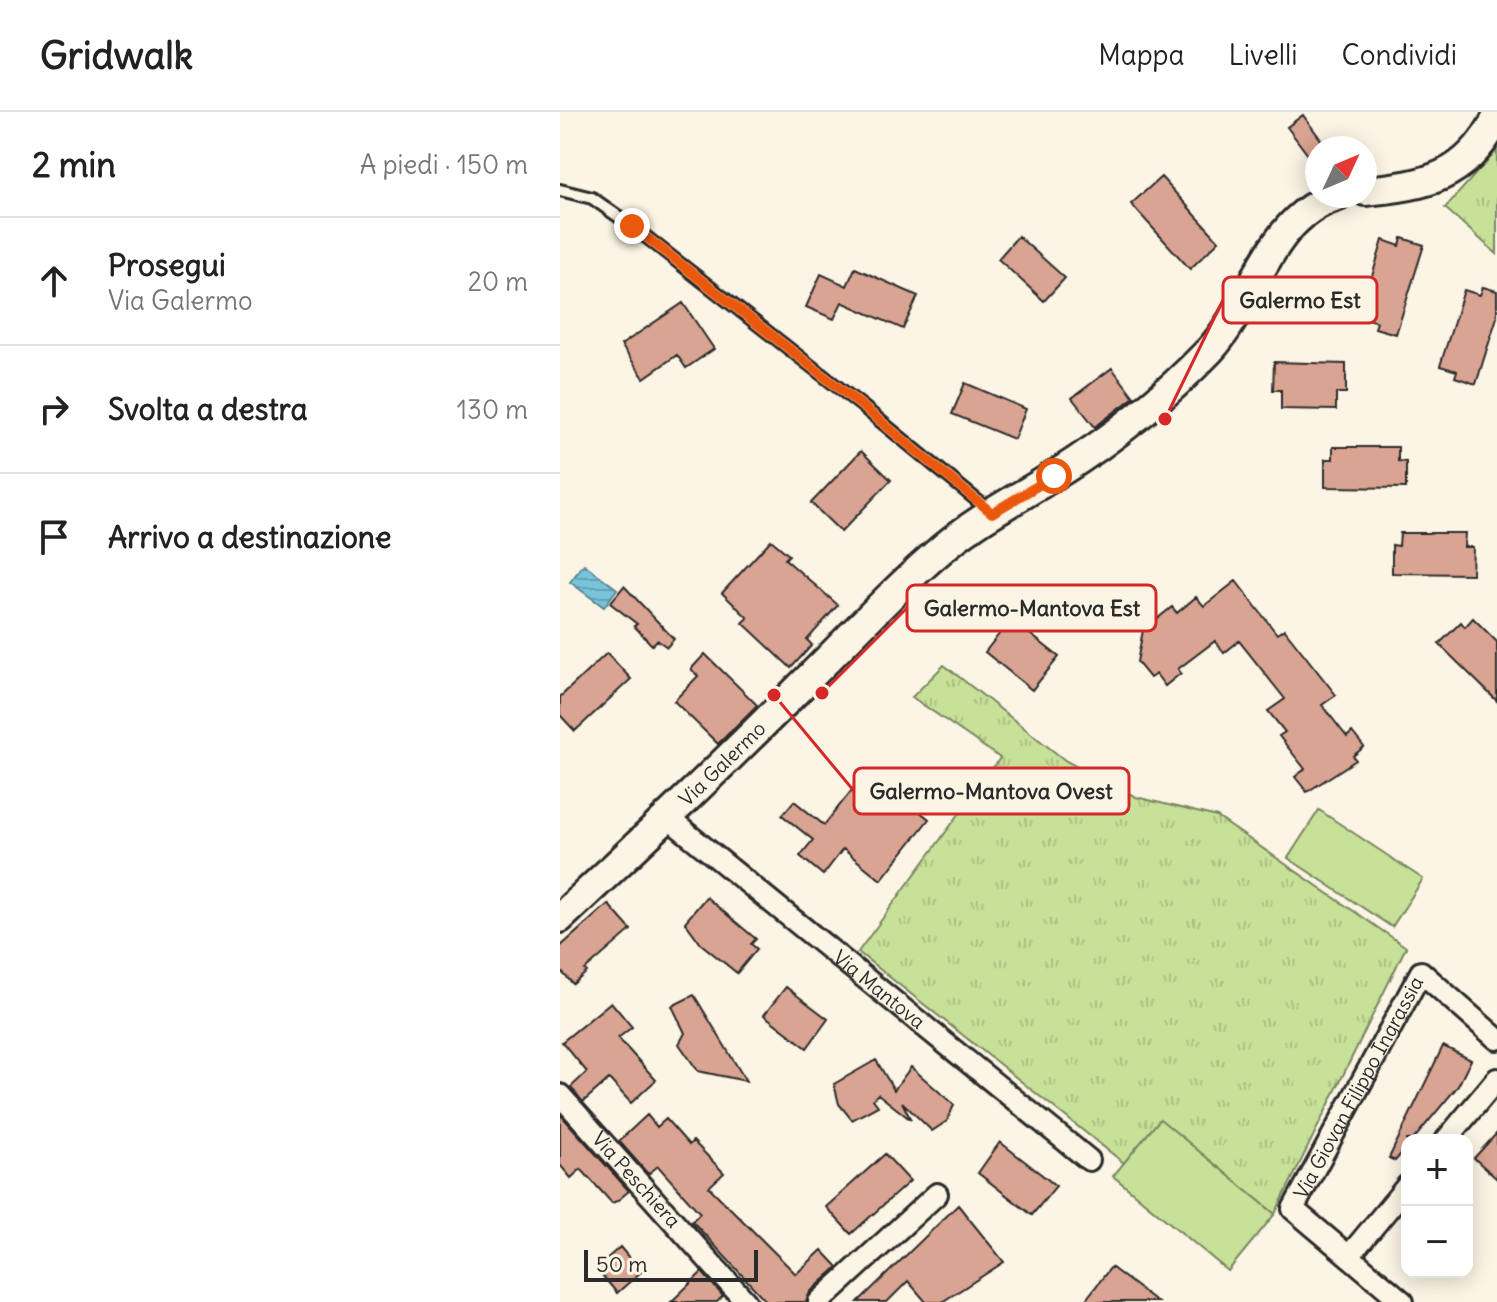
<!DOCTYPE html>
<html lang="it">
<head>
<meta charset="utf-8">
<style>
	body { margin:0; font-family:Delius,sans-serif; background:#f6f6f6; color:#222 }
	.controls { position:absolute; right:24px; bottom:24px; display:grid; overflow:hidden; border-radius:16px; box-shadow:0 4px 20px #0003 }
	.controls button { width:72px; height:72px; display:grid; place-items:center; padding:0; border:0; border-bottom:2px solid #e0e0e0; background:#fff; color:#222; font:40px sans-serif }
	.compass { position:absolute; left:745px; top:24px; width:72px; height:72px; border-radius:50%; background:#fff; box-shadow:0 4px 20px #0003; rotate:46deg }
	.scale { position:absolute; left:24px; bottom:20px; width:174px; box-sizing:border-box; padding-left:8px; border:4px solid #2b2b2b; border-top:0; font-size:22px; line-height:28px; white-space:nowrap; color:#2b2b2b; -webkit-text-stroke:6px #fcf5e5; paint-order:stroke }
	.stop { position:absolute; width:24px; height:24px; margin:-18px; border:6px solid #ea580c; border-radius:50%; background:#fff }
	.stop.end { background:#ea580c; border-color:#fff; box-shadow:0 2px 8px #0008 }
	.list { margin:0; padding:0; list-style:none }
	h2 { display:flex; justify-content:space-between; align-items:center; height:104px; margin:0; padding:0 32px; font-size:34px }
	h2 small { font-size:26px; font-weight:400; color:#767676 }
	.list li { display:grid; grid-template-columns:52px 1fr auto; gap:24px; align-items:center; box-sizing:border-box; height:128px; padding:0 32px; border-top:2px solid #e0e0e0 }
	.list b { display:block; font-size:30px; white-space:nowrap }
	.list p { margin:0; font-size:26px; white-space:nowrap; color:#767676 }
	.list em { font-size:26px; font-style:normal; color:#767676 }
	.icon { flex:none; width:44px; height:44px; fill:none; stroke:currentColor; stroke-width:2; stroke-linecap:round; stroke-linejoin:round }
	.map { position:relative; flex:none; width:937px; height:1190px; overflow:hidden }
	header { display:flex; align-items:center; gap:48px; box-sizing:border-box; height:112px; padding:0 40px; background:#fff; border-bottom:2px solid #e0e0e0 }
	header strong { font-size:38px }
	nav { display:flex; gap:44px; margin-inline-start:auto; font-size:28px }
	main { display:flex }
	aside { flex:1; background:#fff }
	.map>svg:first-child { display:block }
	.grass { fill:url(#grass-tufts); stroke:#798662; stroke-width:2 }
	.pitch { fill:#c7e198; stroke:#798662; stroke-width:2 }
	.water { fill:url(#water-rules); stroke:#5a8794; stroke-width:2 }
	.building { fill:#daa492; stroke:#2b2b2b; stroke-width:2 }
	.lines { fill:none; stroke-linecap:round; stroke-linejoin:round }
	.lane-casing { stroke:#2b2b2b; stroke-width:16 }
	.street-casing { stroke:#2b2b2b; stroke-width:26 }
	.secondary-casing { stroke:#2b2b2b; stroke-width:34 }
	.lane { stroke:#fcf5e5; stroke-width:10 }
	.street { stroke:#fcf5e5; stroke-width:20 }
	.secondary { stroke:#fcf5e5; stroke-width:28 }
	.route { stroke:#ea580c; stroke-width:10 }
	.labels { text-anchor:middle; stroke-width:7; stroke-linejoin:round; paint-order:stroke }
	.street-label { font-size:20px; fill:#2b2b2b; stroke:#fcf5e5 }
	.leader { fill:none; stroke:#d62828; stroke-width:3 }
	.callout-dot { fill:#d62828; stroke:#fcf5e5; stroke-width:3 }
	.callout { fill:#fcf5e5; stroke:#d62828; stroke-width:3 }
	.callout-label { font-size:22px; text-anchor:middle; font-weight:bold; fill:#2b2b2b }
</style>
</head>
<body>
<header>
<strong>Gridwalk</strong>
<nav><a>Mappa</a><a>Livelli</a><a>Condividi</a></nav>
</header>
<main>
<aside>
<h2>2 min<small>A piedi · 150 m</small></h2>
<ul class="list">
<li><svg class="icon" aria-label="ahead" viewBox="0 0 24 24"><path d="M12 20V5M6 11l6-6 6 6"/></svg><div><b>Prosegui</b><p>Via Galermo</p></div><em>20 m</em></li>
<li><svg class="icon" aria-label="right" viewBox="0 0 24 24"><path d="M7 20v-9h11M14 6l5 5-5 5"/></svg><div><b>Svolta a destra</b></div><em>130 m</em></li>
<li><svg class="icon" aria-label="arrive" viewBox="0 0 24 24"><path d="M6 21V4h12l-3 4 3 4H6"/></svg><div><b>Arrivo a destinazione</b></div></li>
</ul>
</aside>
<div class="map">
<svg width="937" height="1190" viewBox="0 0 937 1190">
	<defs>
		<pattern id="grass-tufts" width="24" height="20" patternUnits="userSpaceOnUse" patternTransform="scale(2)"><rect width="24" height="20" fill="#c7e198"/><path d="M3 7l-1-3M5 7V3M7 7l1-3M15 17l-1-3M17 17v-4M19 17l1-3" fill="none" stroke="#abc183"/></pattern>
		<pattern id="water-rules" width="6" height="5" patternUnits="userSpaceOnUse" patternTransform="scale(2)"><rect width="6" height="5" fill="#7ac4da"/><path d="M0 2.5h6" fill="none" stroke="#649fb1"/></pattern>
	</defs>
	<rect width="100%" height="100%" fill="#fcf5e5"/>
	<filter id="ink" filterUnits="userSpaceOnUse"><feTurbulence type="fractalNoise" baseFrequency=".0125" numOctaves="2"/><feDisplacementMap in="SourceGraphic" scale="16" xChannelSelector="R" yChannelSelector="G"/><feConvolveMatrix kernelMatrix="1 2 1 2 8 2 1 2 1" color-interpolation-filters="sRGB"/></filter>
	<g filter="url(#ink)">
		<!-- grass -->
		<path class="grass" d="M937,38v104l-52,-46z
			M384,553l122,96 70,36 81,20 189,130 -131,267 -115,-94 -36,43 -266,-211 142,-194 -88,-61z"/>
		<!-- pitch -->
		<path class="pitch" d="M759,698l104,69 -31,48 -104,-69z
			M600,1007l115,95 -47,57 -115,-95z"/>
		<!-- water -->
		<path class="water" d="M24,452l33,25 -13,18 -34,-25z"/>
		<!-- building -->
		<path class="building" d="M743,3l24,33h-10v19l-30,-40z
			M601,65l58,64 -29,28 -59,-65z
			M458,124l47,42 -21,23 -46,-42z
			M842,126l22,7 -28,89 -21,-6 2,-6 -17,-6 23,-76 17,6z
			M295,156l63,28 -15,33 -61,-27 -8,17 -28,-12 15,-33 26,12z
			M923,175l14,4v26l-21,67 -21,-7 2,-6 -17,-5 24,-76 16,5z
			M123,191l31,46 -28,19 -9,-13 -33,23 -23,-33z
			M714,250l72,2v29h-10v17l-55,-1v-19h-8z
			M552,256l22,29 -39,30 -23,-29z
			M405,271l61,26 -12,30 -62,-25z
			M773,335h65v14l8,1v26l-81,-1v-28h8z
			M301,339l30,29 -50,52 -30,-29z
			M840,421h65l-1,14h9l-1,27 -80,-1v-28l7,1z
			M211,428l18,15 -4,4 53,46 -31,35 5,5 -21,23 -48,-45 5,-5 -26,-25z
			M676,469l41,53 7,-5 52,66 -14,10 25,32 5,-5 12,15 -11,9 3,4 -49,32 -12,-15 10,-8 -26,-33 6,-4 -17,-21 17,-12 -46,-58 -15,12 -9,-12 -37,28 3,4 -16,13 -9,-12 -6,4 -13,-16 6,-32 29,-23 5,6 19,-16 8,9z
			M64,474l50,53 -7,8 -10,-7 -5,5 -18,-19 3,-2 -27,-21z
			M913,506l24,24v59l-58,-57 22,-22 4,5z
			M451,507l48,38 -27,33 -47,-38z
			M47,541l24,26 -56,52 -15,-16v-18z
			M145,542l52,51 -39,39 -44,-43 24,-25 -7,-7z
			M308,658l61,49 -48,61 -38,-31 -20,26 -23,-19 13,-16 -31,-25 12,-14 30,24z
			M146,785l50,42 -5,5 6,5 -20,24 -36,-29 -16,-22z
			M48,792l23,26 -46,40 2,2 -14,12 -13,-14v-23z
			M226,875l42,32 -21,29 -43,-33z
			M134,883l52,86 -48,-10 -19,-27 6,-11 -13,-27z
			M51,890l21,25 -14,11 38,42 -25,23 -22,-24 -26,23 -12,-15 16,-15 -25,-30z
			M883,934l28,14 -13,26 -45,54h-6v7l-12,14 -6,-3z
			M316,948l18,30 17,-23 43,38 -7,16 -15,10 -30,-29 9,18 -33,-26 -5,5 5,7 -26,14 -13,-16 -5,-20z
			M0,1002l69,77 -12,10 -5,2 -31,-34 -10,9 -11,-13z
			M87,1003l10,12 9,-8 23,26 4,-4 31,32 -15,14 87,87 26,-24 16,17 -28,25 -4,10h-39l-75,-81 8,-8 -42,-47 -10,8 -29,-33z
			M937,1021v46l-23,-21z
			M440,1030l56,44 -24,29 -54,-42z
			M325,1042l25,27 -59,53 -25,-27z
			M398,1093l46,57 -62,40h-16l-18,-21 -21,21h-29z
			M60,1135l21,25 -24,21 -21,-25z
			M551,1155l46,35h-73z
			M142,1160l21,24 -6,6h-46z"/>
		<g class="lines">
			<!-- lane casing -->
			<g class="lane-casing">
				<path id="lane" d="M0,78l32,8 40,28 230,180 128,105"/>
			</g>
			<!-- street casing -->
			<g class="street-casing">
				<g id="street">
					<path id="s1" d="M108,706l421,342"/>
					<path id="s2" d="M0,983l186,207"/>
					<path d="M886,1028l51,-61"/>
					<path d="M789,1144l58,-70"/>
					<path d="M259,1190l118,-108"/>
					<path id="s3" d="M843,1190l-110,-93 128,-237 76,67"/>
				</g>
			</g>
			<!-- secondary casing -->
			<g class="secondary-casing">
				<g id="secondary">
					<path d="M805,79c62,-6 101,-13 132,-73"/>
					<path id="s4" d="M0,806c81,-76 162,-152 240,-231 48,-47 92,-96 143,-139 34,-29 74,-49 112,-73 56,-35 109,-77 155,-125 44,-47 59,-135 128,-154"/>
				</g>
			</g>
			<!-- lane -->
			<use href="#lane" class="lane"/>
			<!-- street -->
			<use href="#street" class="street"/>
			<!-- secondary -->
			<use href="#secondary" class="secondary"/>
		</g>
	</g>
	<g class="lines" filter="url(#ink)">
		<!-- route -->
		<path class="route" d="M72,114l230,180 130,107 62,-37"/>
	</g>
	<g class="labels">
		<!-- street labels -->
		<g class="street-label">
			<text dy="7" stroke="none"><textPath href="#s4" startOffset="224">Via Galermo</textPath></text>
			<text dy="7" stroke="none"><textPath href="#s1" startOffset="272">Via Mantova</textPath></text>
			<text dy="7" stroke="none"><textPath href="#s3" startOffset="282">Via Giovan Filippo Ingrassia</textPath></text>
			<text dy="7" stroke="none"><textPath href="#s2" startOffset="114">Via Peschiera</textPath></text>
		</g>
	</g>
	<!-- callouts -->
	<path class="leader" d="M605 307L663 188M262 581L347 496M214 583L294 679"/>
	<g class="callout-dot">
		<circle cx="605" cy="307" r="8"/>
		<circle cx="262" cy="581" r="8"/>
		<circle cx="214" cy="583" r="8"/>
	</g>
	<g class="callout">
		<rect x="663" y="165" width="154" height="46" rx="8"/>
		<rect x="347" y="473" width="249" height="46" rx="8"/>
		<rect x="294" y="656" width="275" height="46" rx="8"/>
	</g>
	<g class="callout-label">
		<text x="740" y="196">Galermo Est</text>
		<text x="472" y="504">Galermo-Mantova Est</text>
		<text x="431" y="687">Galermo-Mantova Ovest</text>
	</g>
</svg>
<div class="controls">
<button>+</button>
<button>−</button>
</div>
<svg class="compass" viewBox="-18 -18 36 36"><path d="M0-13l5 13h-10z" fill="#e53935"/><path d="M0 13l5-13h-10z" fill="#767676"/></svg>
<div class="scale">50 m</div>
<div class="stop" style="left:494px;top:364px"></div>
<div class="stop end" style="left:72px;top:114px"></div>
</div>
</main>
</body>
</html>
